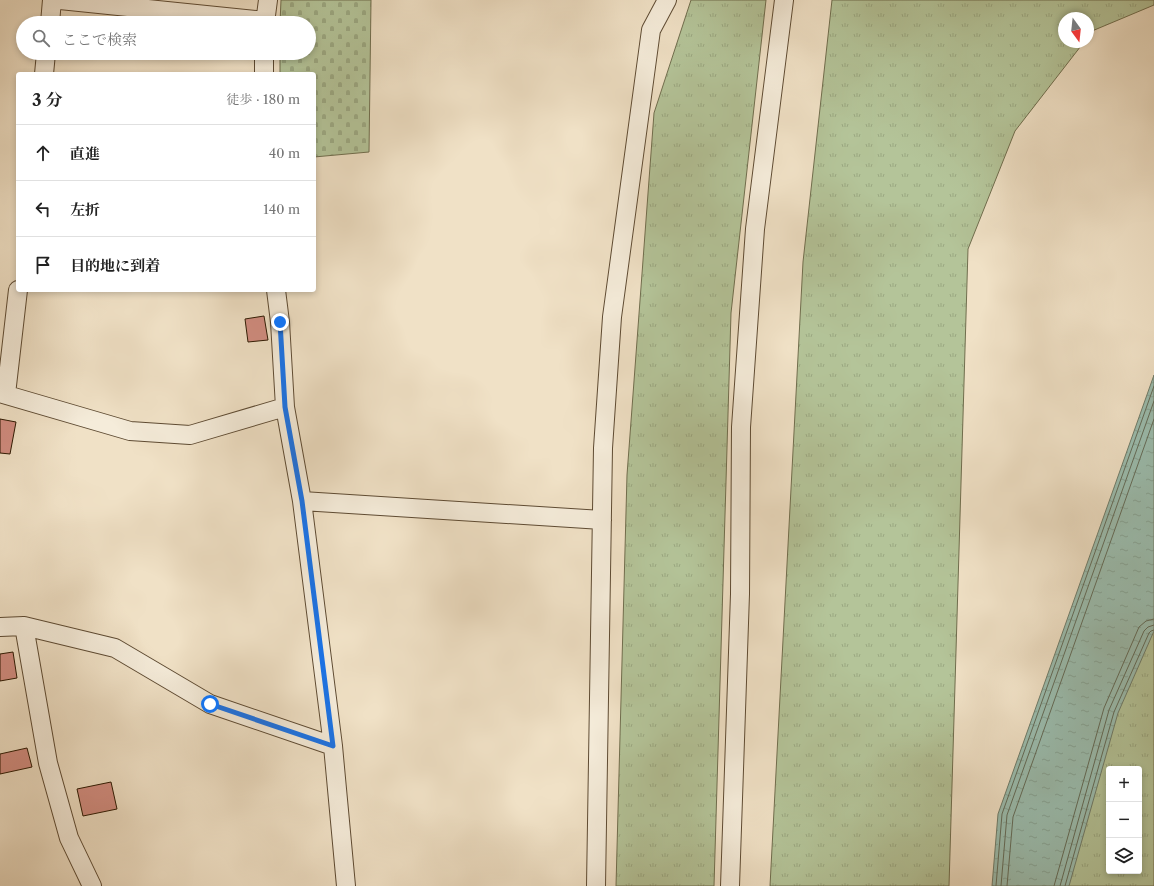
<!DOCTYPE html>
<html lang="ja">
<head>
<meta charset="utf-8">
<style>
	body { margin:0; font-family:"Libre Caslon Text","Noto Serif JP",serif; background:#f2f2f2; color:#222 }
	.controls { position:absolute; right:12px; bottom:12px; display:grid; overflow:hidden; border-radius:4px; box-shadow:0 2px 6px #0003 }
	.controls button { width:36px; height:36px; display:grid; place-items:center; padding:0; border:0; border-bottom:1px solid #e0e0e0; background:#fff; color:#222; font:20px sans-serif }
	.compass { position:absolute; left:1058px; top:12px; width:36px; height:36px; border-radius:50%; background:#fff; box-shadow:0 2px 6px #0003; rotate:165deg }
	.stop { position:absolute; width:12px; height:12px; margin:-9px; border:3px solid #1a73e8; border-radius:50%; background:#fff }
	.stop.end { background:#1a73e8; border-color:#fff; box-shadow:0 1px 4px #0008 }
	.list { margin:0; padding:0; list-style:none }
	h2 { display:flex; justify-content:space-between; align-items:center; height:52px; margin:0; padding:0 16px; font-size:17px }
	h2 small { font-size:13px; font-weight:400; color:#767676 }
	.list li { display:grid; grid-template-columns:26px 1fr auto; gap:12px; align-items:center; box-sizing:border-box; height:56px; padding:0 16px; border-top:1px solid #e0e0e0 }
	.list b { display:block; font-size:15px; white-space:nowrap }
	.list em { font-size:13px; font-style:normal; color:#767676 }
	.icon { flex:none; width:22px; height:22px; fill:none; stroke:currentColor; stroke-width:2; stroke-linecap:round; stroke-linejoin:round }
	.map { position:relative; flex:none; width:1154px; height:886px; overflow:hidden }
	.search { position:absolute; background:#fff; box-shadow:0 2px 6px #0003; left:16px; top:16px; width:300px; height:44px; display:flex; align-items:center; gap:10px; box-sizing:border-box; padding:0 14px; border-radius:22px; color:#767676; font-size:15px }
	.panel { position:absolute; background:#fff; box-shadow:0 2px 6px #0003; left:16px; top:72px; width:300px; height:220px; border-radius:4px }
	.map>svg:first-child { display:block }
	.grass { fill:url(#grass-tufts); stroke:#706e4e; fill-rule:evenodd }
	.cemetery { fill:url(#cemetery-stones); stroke:#706e4e }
	.water { fill:url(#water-ripples); stroke:#6f7c6a }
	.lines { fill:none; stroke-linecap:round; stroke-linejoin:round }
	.shore { stroke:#646c59; stroke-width:1 }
	.building { fill:#d28d81; stroke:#2d1902 }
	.minor-casing { stroke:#5e4b33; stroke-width:20 }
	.minor { stroke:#f5ecda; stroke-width:18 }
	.route { stroke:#1a73e8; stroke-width:5 }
</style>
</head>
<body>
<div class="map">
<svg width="1154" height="886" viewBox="0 0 1154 886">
	<defs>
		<pattern id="grass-tufts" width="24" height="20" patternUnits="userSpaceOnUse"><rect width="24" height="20" fill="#b4c499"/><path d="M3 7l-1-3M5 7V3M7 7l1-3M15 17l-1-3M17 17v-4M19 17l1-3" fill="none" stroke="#9ba882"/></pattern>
		<pattern id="cemetery-stones" width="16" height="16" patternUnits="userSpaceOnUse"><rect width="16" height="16" fill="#b4c499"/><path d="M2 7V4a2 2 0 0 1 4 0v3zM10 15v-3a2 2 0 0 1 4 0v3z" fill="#9ba882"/></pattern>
		<pattern id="water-ripples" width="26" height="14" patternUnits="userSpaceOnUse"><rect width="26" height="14" fill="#9bbeb0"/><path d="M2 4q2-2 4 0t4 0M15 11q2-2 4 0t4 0" fill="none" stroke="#86a396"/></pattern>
	</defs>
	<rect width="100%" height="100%" fill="#f0e1c6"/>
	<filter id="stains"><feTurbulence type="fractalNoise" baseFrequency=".005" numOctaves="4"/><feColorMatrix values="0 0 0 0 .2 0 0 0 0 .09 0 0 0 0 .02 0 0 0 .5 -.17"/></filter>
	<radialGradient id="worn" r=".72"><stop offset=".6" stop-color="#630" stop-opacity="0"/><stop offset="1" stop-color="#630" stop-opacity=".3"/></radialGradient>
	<!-- grass -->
	<path class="grass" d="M691,0h75l-35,313 -17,573h-98l11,-411 27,-362z
		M832,0h322v5l-62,26 -4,6v-19h-24v24h20l-69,89 -47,118 -19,637h-179l33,-624z
		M1154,504v382h-114zM1109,769h30v102h-30z"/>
	<!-- cemetery -->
	<path class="cemetery" d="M281,0h90l-2,152 -55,5v-83h-34v-21h29v-30h-29z"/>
	<!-- water -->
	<path class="water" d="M1154,375v256l-36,82 -49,173h-77l6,-72z"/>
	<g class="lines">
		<!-- shore -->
		<path class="shore" d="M996,886l6,-72 152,-428
			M1001,886l6,-71 147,-414
			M1007,886l6,-69 141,-398
			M1054,886l50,-178 35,-81 7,-6 8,-2
			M1060,886l49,-176 35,-79 4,-4 6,-2
			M1065,886l49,-174 35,-79 2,-2 3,-1"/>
	</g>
	<!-- building -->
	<path class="building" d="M264,316l4,24 -20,2 -3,-23z
		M0,419l16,3 -6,32 -10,-1z
		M13,652l4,26 -17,3v-27z
		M27,748l5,19 -32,7v-20z
		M111,782l6,27 -34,7 -6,-27z"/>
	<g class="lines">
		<!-- minor casing -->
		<g class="minor-casing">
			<path id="minor" d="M60,0l205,21
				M50,23l2,-23
				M265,23l3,-23
				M44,74l2,-21
				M264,74v-21
				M276,290l4,32 5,85 17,94 31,245 13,140
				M0,393l130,38 60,4 95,-28
				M6,394l12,-104
				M302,501l300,19
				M24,626l24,137 21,75 23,48
				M0,627l24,-1 91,22 95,56 123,42
				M596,886l7,-438 9,-131 39,-287 16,-30
				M730,886l10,-292 1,-167 14,-198 29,-229"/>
		</g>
		<!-- minor -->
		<use href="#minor" class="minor"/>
	</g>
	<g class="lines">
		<!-- route -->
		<path class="route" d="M210,704l123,42 -31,-245 -17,-94 -5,-85"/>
	</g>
	<rect width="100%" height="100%" filter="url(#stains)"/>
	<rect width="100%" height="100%" fill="url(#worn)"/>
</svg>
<div class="controls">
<button>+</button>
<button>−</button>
<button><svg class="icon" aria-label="layers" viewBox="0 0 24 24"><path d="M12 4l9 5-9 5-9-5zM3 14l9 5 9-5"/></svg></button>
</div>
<svg class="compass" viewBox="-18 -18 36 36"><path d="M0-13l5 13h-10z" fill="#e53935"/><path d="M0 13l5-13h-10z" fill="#767676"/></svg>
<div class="stop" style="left:210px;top:704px"></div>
<div class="stop end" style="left:280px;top:322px"></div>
<div class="search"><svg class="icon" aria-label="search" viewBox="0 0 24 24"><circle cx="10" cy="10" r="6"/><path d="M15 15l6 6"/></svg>ここで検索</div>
<section class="panel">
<h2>3 分<small>徒歩 · 180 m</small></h2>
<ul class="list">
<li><svg class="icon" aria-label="ahead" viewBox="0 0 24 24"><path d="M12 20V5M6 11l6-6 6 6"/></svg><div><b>直進</b></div><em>40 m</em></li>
<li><svg class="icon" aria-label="left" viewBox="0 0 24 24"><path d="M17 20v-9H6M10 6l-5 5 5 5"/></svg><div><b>左折</b></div><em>140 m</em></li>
<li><svg class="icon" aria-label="arrive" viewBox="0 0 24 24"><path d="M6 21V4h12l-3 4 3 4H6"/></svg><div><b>目的地に到着</b></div></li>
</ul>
</section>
</div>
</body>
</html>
